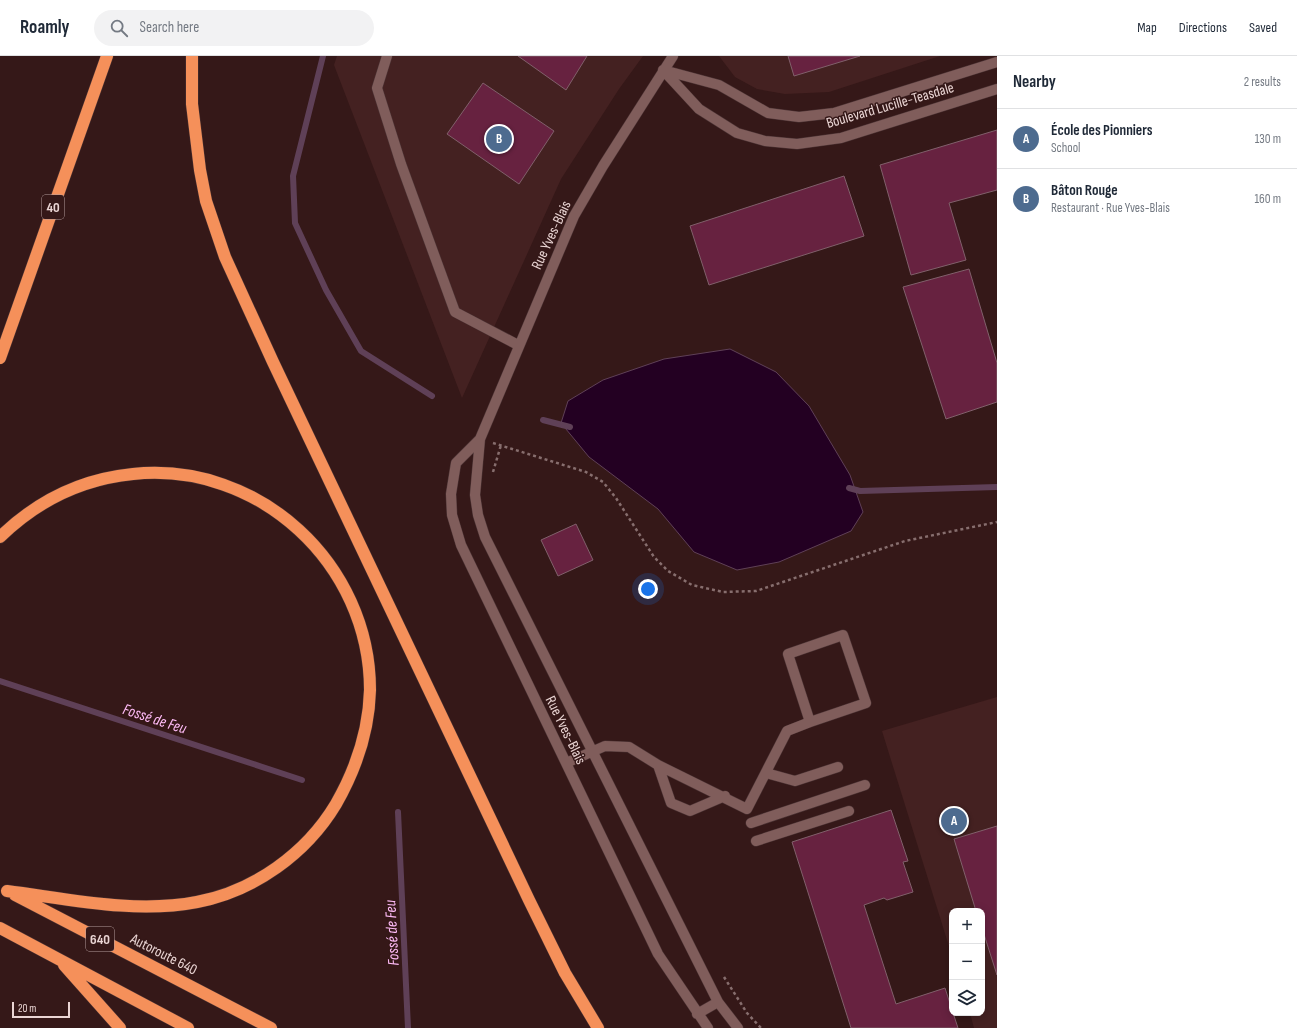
<!DOCTYPE html>
<html lang="en">
<head>
<meta charset="utf-8">
<style>
	body { margin:0; font-family:"Sofia Sans Condensed",sans-serif; background:#f2f2f3; color:#1f2937 }
	.controls { position:absolute; right:12px; bottom:12px; display:grid; overflow:hidden; border-radius:8px; box-shadow:0 2px 10px #0003 }
	.controls button { width:36px; height:36px; display:grid; place-items:center; padding:0; border:0; border-bottom:1px solid #e0e1e3; background:#fff; color:#1f2937; font:20px sans-serif }
	.scale { position:absolute; left:12px; bottom:10px; width:58px; box-sizing:border-box; padding-left:4px; border:2px solid #ead5d4; border-top:0; font-size:11px; line-height:14px; white-space:nowrap; color:#ead5d4; -webkit-text-stroke:3px #351818; paint-order:stroke }
	.you { position:absolute; left:648px; top:533px; width:14px; height:14px; margin:-10px; border:3px solid #fff; border-radius:50%; background:#1a73e8; box-shadow:0 0 0 6px #1a73e833 }
	.badge { display:grid; place-items:center; width:26px; height:26px; border-radius:50%; background:#4d6b8f; color:#fff; font-size:13px; font-weight:700 }
	.pin { position:absolute; translate:-50% -50%; border:2px solid #fff; box-shadow:0 1px 4px #0006 }
	.list { margin:0; padding:0; list-style:none }
	h2 { display:flex; justify-content:space-between; align-items:center; height:52px; margin:0; padding:0 16px; font-size:17px }
	h2 small { font-size:13px; font-weight:400; color:#747a83 }
	.list li { display:grid; grid-template-columns:26px 1fr auto; gap:12px; align-items:center; box-sizing:border-box; height:60px; padding:0 16px; border-top:1px solid #e0e1e3 }
	.list b { display:block; font-size:15px; white-space:nowrap }
	.list p { margin:0; font-size:13px; white-space:nowrap; color:#747a83 }
	.list em { font-size:13px; font-style:normal; color:#747a83 }
	.icon { flex:none; width:22px; height:22px; fill:none; stroke:currentColor; stroke-width:2; stroke-linecap:round; stroke-linejoin:round }
	.map { position:relative; flex:none; width:997px; height:972px; overflow:hidden }
	header { display:flex; align-items:center; gap:24px; box-sizing:border-box; height:56px; padding:0 20px; background:#fff; border-bottom:1px solid #e0e1e3 }
	header strong { font-size:19px }
	nav { display:flex; gap:22px; margin-inline-start:auto; font-size:14px }
	.search { width:280px; height:36px; background:#f2f2f3; display:flex; align-items:center; gap:10px; box-sizing:border-box; padding:0 14px; border-radius:22px; color:#747a83; font-size:15px }
	main { display:flex }
	aside { flex:1; background:#fff }
	.map>svg:first-child { display:block }
	.built { fill:#442121 }
	.water { fill:#230022; stroke:#5f4057 }
	.lines { fill:none; stroke-linecap:round; stroke-linejoin:round }
	.stream { stroke:#5f4057; stroke-width:6 }
	.building { fill:#672240; stroke:#81606b }
	.minor-casing { stroke:#4d3536; stroke-width:11 }
	.highway-casing { stroke:#4d3536; stroke-width:13 }
	.path { stroke:#876e6e; stroke-width:2.5; stroke-dasharray:3 3; stroke-linecap:butt }
	.minor { stroke:#805d5b; stroke-width:10 }
	.highway { stroke:#f5905a; stroke-width:12 }
	.labels { text-anchor:middle; stroke-width:3; stroke-linejoin:round; paint-order:stroke }
	.shield { fill:#351818; stroke:#b49c9c; stroke-width:1 }
	.shield-label { font-size:14px; font-weight:bold; fill:#ead5d4 }
	.street-label { font-size:15px; fill:#ead5d4; stroke:#351818 }
	.water-label { font-size:16px; font-style:italic; fill:#fdbaf5; stroke:#351818 }
</style>
</head>
<body>
<header>
<strong>Roamly</strong>
<div class="search"><svg class="icon" aria-label="search" viewBox="0 0 24 24"><circle cx="10" cy="10" r="6"/><path d="M15 15l6 6"/></svg>Search here</div>
<nav><a>Map</a><a>Directions</a><a>Saved</a></nav>
</header>
<main>
<div class="map">
<svg width="997" height="972" viewBox="0 0 997 972">
	<rect width="100%" height="100%" fill="#351818"/>
	<!-- built -->
	<path class="built" d="M337,0h306l-24,33 -58,90 -99,219 -128,-333z
		M719,0h221l-111,36 -44,2 -28,-5 -22,-12z
		M997,641v331h-23l-4,-15h12v-102h-30v45l-70,-225z"/>
	<!-- water -->
	<path class="water" d="M730,293l46,23 33,34 41,69 13,37 -12,19 -72,31 -42,8 -43,-18 -36,-43 -69,-52 -28,-34 7,-22 35,-21 61,-21z"/>
	<g class="lines">
		<!-- stream -->
		<path class="stream" d="M323,0l-30,120 2,47 31,67 35,61 71,45
			M543,364l27,7
			M849,432l11,3 137,-4
			M0,625l302,99
			M398,756l10,216"/>
	</g>
	<!-- building -->
	<path class="building" d="M518,0h69l-21,34z
		M788,0h72l-66,20z
		M483,27l71,48 -35,53 -72,-50z
		M997,74v60l-48,13 17,57 -55,15 -31,-110z
		M844,120l20,60 -155,49 -19,-59z
		M969,213l28,94v39l-51,17 -43,-132z
		M576,468l17,36 -35,16 -17,-36z
		M891,754l17,51 -5,1 10,30 -26,8 -3,-2 -20,7 32,99 49,-16 13,40h-107l-59,-186z
		M997,770v149l-15,-47v-17h-6l-22,-72z"/>
	<g class="lines">
		<!-- minor casing -->
		<g class="minor-casing">
			<path id="minor" d="M387,0l-10,32 24,76 54,148 63,33
				M673,0l-70,110 -29,50 -94,223 -5,56 3,20 7,22 233,465 20,26
				M663,14l36,39 38,24 28,8 32,3 44,-6 156,-49
				M663,14l56,15 49,28 31,4 35,-4 163,-51
				M480,383l-24,24 -5,31 1,21 9,30 197,409 50,74
				M566,707l39,-17 24,1 29,18 89,44 40,-78 23,-9 56,-19 -23,-68 -55,19 22,68
				M658,709l13,38 19,8 35,-15
				M766,717l29,8 43,-14
				M751,767l114,-38
				M756,785l93,-30
				M697,958l21,-12"/>
		</g>
		<!-- highway casing -->
		<g class="highway-casing">
			<path id="highway" d="M192,0v48l8,66 6,31 19,56 48,105 256,538 36,73 33,55
				M0,302l107,-302
				M0,481c37,-36 82,-58 133,-63 126,-13 237,90 237,216 -1,40 -14,79 -34,114 -30,50 -82,87 -139,98 -62,12 -128,-3 -190,-11
				M15,839l256,133
				M0,872l188,100
				M64,909l56,63"/>
		</g>
		<!-- path -->
		<path class="path" d="M493,387l93,29 17,10 13,16 38,59 14,14 24,14 31,7 33,-1 149,-50 92,-19
			M493,416l8,-27
			M724,921l23,36 14,15"/>
		<!-- minor -->
		<use href="#minor" class="minor"/>
		<!-- highway -->
		<use href="#highway" class="highway"/>
	</g>
	<g class="labels">
		<!-- shield labels -->
		<g class="shield">
			<rect x="42" y="139" width="22" height="24" rx="3"/>
			<rect x="86" y="871" width="28" height="24" rx="3"/>
		</g>
		<g class="shield-label">
			<text x="53" y="156">40</text>
			<text x="100" y="888">640</text>
		</g>
		<!-- street labels -->
		<g class="street-label">
			<text transform="translate(890 49) rotate(-16)" y="5">Boulevard Lucille-Teasdale</text>
			<text transform="translate(551 179) rotate(-65)" y="5">Rue Yves-Blais</text>
			<text transform="translate(566 674) rotate(64)" y="5">Rue Yves-Blais</text>
			<text transform="translate(164 898) rotate(27)" y="5">Autoroute 640</text>
		</g>
		<!-- water labels -->
		<g class="water-label">
			<text transform="translate(155 662) rotate(18)" y="6">Fossé de Feu</text>
			<text transform="translate(391 877) rotate(-93)" y="6">Fossé de Feu</text>
		</g>
	</g>
</svg>
<div class="controls">
<button>+</button>
<button>−</button>
<button><svg class="icon" aria-label="layers" viewBox="0 0 24 24"><path d="M12 4l9 5-9 5-9-5zM3 14l9 5 9-5"/></svg></button>
</div>
<div class="scale">20 m</div>
<div class="you"></div>
<div class="pin badge" style="left:954px;top:765px">A</div>
<div class="pin badge" style="left:499px;top:83px">B</div>
</div>
<aside>
<h2>Nearby<small>2 results</small></h2>
<ul class="list">
<li><span class="badge">A</span><div><b>École des Pionniers</b><p>School</p></div><em>130 m</em></li>
<li><span class="badge">B</span><div><b>Bâton Rouge</b><p>Restaurant · Rue Yves-Blais</p></div><em>160 m</em></li>
</ul>
</aside>
</main>
</body>
</html>
